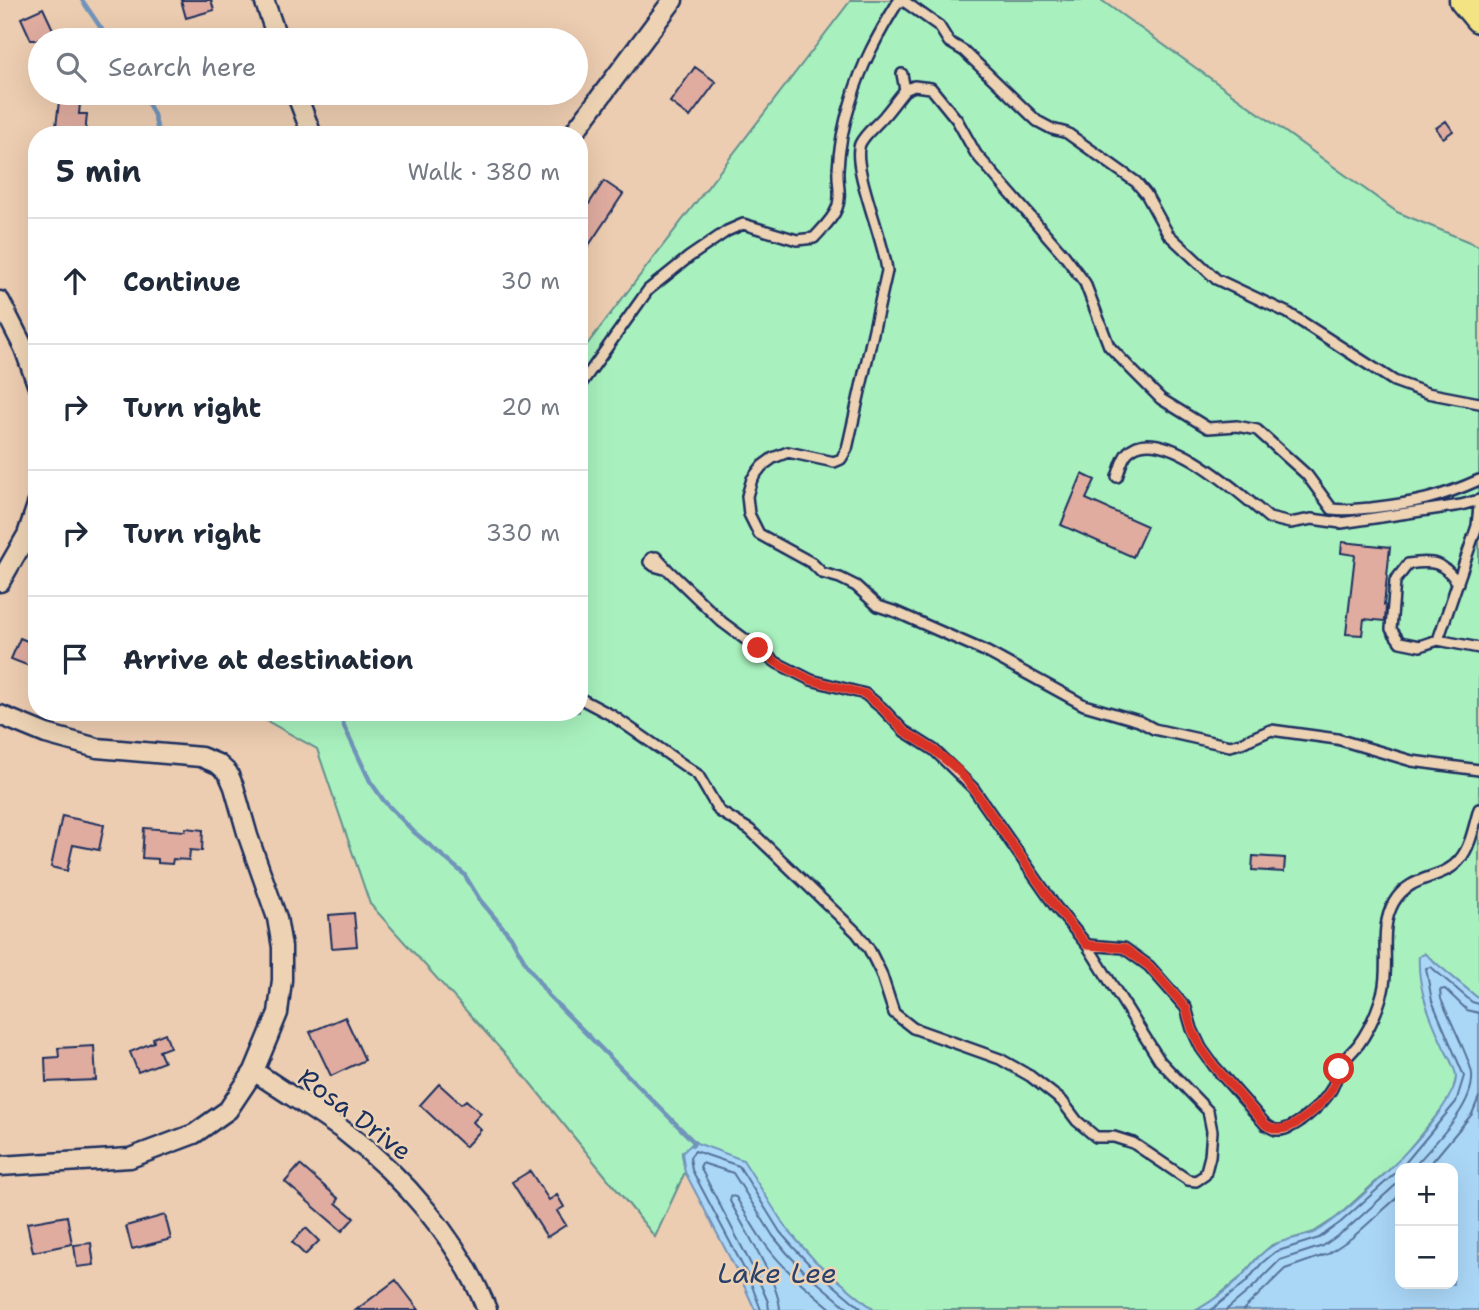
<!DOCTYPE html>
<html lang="en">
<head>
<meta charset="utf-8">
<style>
	body { margin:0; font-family:"Shantell Sans",sans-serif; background:#f2f2f3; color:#1f2937 }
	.controls { position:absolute; right:21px; bottom:21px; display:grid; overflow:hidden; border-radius:14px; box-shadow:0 7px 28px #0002 }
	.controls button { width:63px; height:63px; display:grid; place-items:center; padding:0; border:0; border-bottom:2px solid #e0e1e3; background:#fff; color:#1f2937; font:35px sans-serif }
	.stop { position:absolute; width:21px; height:21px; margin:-16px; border:5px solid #d93025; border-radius:50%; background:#fff }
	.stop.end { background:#d93025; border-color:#fff; box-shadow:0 2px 7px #0008 }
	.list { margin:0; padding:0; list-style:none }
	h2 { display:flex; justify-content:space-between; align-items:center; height:91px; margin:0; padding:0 28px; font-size:30px }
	h2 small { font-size:23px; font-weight:400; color:#747a83 }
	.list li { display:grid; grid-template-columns:46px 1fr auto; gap:21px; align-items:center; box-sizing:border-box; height:126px; padding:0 28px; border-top:2px solid #e0e1e3 }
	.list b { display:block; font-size:26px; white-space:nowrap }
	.list em { font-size:23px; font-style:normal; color:#747a83 }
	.icon { flex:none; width:38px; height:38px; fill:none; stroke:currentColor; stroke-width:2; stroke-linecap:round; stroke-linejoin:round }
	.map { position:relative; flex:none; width:1479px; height:1310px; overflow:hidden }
	.search { position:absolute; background:#fff; box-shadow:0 7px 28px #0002; left:28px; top:28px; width:560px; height:77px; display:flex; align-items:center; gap:18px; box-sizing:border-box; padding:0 24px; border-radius:38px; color:#747a83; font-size:26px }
	.panel { position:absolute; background:#fff; box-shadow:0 7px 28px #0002; left:28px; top:126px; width:560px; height:595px; border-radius:28px }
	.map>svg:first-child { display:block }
	.green { fill:#a8f1be; stroke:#62908e; stroke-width:2 }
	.water { fill:#abd7f7; stroke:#7194ba; stroke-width:2; fill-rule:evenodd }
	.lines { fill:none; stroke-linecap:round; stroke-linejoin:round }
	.shore { stroke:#55729b; stroke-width:2 }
	.stream { stroke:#7194ba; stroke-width:4.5 }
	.building { fill:#e0aca0; stroke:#1b2f5e; stroke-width:2 }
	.service-casing { stroke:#1b2f5e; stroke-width:14 }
	.minor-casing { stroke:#1b2f5e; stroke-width:23 }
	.trunk-casing { stroke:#1b2f5e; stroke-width:33 }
	.service { stroke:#edd3b4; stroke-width:9 }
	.minor { stroke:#edd3b4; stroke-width:18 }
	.trunk { stroke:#f4e382; stroke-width:28 }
	.route { stroke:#d93025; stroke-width:9 }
	.labels { text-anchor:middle; stroke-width:5; stroke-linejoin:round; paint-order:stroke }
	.street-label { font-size:26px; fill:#1b2f5e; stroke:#edd3b4 }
	.water-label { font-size:28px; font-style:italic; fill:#29406d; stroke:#edd3b4 }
</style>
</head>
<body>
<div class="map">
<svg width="1479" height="1310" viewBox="0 0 1479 1310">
	<rect width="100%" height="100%" fill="#edcdb1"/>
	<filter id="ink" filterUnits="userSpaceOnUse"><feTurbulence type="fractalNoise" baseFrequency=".0143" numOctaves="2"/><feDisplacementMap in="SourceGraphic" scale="14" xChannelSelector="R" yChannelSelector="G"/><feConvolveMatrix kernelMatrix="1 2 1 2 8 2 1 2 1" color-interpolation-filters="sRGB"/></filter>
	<g filter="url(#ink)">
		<!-- green -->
		<path class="green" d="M851,0h250l296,212 82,34v753l-54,-45 14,82 18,38 -6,24 -51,62 -63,57 -23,15 -42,13 -15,13 -16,19 -28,23 -16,10h-323l-59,-49 -29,-33 -104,-75 3,19 -30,65 -132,-163 -153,-170 -53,-155 -66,-37h328v-357z"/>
		<!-- water -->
		<path class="water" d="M1425,954l54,45v311h-282c15,-9 30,-19 43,-32 10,-10 17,-22 29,-30 13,-10 32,-9 46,-16 31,-15 141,-121 141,-155 0,-9 -8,-21 -12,-29 -13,-29 -27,-59 -25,-92zM1400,1168h53v116h-53z
			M694,1142l49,18 43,68 13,15 16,18 59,49h-119l-13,-29 -57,-109 -3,-19z"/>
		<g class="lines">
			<!-- shore -->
			<path class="shore" d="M1401,1168l55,-66 8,-26 -32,-75 -6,-33 5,-1 41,35 7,2
				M1413,1168c20,-24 62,-62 59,-94 -1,-13 -25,-60 -31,-75l-1,-9 5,-1 22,21 12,3
				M1427,1168l45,-54 7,-17
				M761,1310l-12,-32 -57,-108 -2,-13 5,-6 44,15 41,66 14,16 17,18 52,44
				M769,1310l-1,-8 -12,-28 -56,-107 2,-4 31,10 40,63 14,17 18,19 45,38
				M780,1310c-1,-28 -37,-83 -50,-109l1,-5 5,1c9,16 18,32 29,47 19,26 44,46 68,66
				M1211,1310l34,-27 17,-20 13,-11 44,-14 22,-16 59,-53
				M1226,1310l25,-21 29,-29 43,-14 24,-17 53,-48
				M1243,1310l42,-41 43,-15 25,-17 47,-42"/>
			<!-- stream -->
			<path class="stream" d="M82,0l27,40
				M143,93l11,22 5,20
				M340,712l4,14 26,55 14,20 30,31 50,42 16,26 31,37 16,28 21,30 146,147 -1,3"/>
		</g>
		<!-- building -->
		<path class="building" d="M181,0h30l3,10 -28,8z
			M43,8l15,32h-27l-10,-22z
			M695,67l21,15 -26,35 -20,-15z
			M60,93h21l-2,21h8l-2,21h-30z
			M1446,121l7,10 -10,7 -7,-10z
			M604,181l19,13 -36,54 -8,-6v-23z
			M1082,474l13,6 -9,19 61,27 -14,31 -72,-32z
			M1342,542l48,5 -6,58 2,1 -1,15 -21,-2 -2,16 -16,-1 9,-79 -14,-2z
			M20,638l17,7v24l-26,-10z
			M62,816l42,9 -5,25 -26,-5 -6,26 -16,-4z
			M144,828l41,3 1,-3 17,2 -1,21 -12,-1 -1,10 -16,-1 -1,5 -14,-1v-4l-16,-1z
			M1253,856l32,2 -1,14 -32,-2z
			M354,913l3,33 -25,2 -3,-33z
			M345,1017l20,43 -34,16 -21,-44z
			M165,1033l5,14 -11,4 5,11 -26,10 -8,-20 24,-10 -1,-4z
			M94,1046l2,34 -50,2 -1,-24 14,-1 -1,-9z
			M439,1084l22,20 5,-4 15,13 -8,9 8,8 -16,17 -45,-42z
			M300,1165l39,34 -3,4 18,15 -12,13 -57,-49z
			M530,1171l19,29 8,-5 7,12 -7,4 9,14 -19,12 -35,-55z
			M165,1215l6,24 -39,10 -6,-23z
			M67,1216l5,28 -39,8 -6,-29z
			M306,1228l13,13 -14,14 -13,-13z
			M91,1243l3,22 -17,2 -3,-22z
			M396,1280l23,30h-63z"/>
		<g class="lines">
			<!-- service casing -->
			<g class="service-casing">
				<path id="service" d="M902,74l3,16 9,-4 17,2 26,32 19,34 88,101 21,28 24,63 24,25 28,28 47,29 29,-2 20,4 50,45 25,34c14,2 25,0 39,-1 44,-5 68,-10 108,-28
					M905,90c-7,8 -13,17 -20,25 -8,10 -20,18 -25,29 -9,22 25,98 27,127l-40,178 -6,10 -7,3 -46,-10 -15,6 -11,8 -10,13 -5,17 2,18 10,20 53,29 10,10 18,5 16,8 22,20 18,6 91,40 97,53 55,16 15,8 76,17 11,-3 30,-13 66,9 75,22 67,9
					M579,387l69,-97 41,-33 38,-26 16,-7 54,16 17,-2c8,-9 19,-19 23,-30 5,-13 0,-25 1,-38 1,-23 6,-47 13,-69 10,-36 28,-68 47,-99h7l34,24 10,16 15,9 73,70 15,8 15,4 69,49 10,12 22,40 48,45 72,34 106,68 33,12 52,10
					M1117,477c3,-8 5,-19 11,-25 32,-33 116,45 141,66l21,5 22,-4 29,4 120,-18 18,-5
					M1458,583c-15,-21 -24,-23 -50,-19l-13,17 -4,48 9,13 20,4 18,-6 41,8
					M1438,640l39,-114 2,-20
					M579,698l34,18 85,59 21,36 31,19 107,103 12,16 12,24 13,40 19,15 87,31 30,17 32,25 15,20 19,16h18l19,6 55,37 8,1 9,-6 5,-19 2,-25 -4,-20 -48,-50 -73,-116 -32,-39 -82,-118 -39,-38 -30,-19 -22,-23 -17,-14 -54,-14 -34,-17 -55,-41 -54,-52 -12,-13 -5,1 -2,4 5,4 14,4
					M1087,945l37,3 25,18 37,42 6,21 9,19 13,18 52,59c3,1 6,4 10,5 17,2 47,-26 55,-40 5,-9 7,-20 13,-29 4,-6 10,-11 14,-16 11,-15 20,-36 25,-54 7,-29 -5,-62 11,-89 17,-29 49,-21 66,-43 11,-13 14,-34 19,-50"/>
			</g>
			<!-- minor casing -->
			<g class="minor-casing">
				<path id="minor" d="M264,0l14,40
					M296,93l16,42
					M572,135l101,-135
					M0,301l24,47 13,36
					M0,582l27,-47 10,-30
					M0,715l46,19 51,14 104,9 17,7 10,9 6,14 14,49 29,82 5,29v33l-4,33 -24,58 -26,39 -34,24 -64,24 -130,8
					M254,1071c30,21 61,39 90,60 59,45 116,110 143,179"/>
			</g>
			<!-- trunk casing -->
			<g class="trunk-casing">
				<path id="trunk" d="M1464,0l15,18"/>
			</g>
			<!-- service -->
			<use href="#service" class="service"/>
			<!-- minor -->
			<use href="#minor" class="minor"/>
			<!-- trunk -->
			<use href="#trunk" class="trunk"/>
		</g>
	</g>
	<g class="lines" filter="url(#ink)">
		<!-- route -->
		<path class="route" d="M758,648l19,15 34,17 54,14 17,14 22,23 30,19 25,21 14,17 82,118 32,39 37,3 25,18 37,42 6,21 9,19 13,18 52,59c2,1 9,4 11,4 17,2 46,-25 54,-39 4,-6 6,-14 8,-21"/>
	</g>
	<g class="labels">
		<!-- street labels -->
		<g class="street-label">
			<text transform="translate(355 1114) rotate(37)" y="9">Rosa Drive</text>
		</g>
		<!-- water labels -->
		<g class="water-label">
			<text x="777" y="1283">Lake Lee</text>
		</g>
	</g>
</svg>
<div class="controls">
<button>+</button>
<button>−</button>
</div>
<div class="stop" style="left:1339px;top:1069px"></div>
<div class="stop end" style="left:758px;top:648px"></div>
<div class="search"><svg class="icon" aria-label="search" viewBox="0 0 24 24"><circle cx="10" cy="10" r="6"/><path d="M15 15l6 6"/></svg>Search here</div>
<section class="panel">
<h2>5 min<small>Walk · 380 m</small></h2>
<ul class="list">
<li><svg class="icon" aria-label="ahead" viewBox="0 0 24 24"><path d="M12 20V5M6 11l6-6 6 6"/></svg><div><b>Continue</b></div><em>30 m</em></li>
<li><svg class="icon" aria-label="right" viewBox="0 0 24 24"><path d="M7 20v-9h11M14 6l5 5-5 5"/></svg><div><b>Turn right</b></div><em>20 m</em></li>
<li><svg class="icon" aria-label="right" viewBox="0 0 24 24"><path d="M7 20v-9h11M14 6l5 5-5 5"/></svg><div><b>Turn right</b></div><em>330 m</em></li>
<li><svg class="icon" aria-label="arrive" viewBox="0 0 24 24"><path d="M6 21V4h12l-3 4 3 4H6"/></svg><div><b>Arrive at destination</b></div></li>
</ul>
</section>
</div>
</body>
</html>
